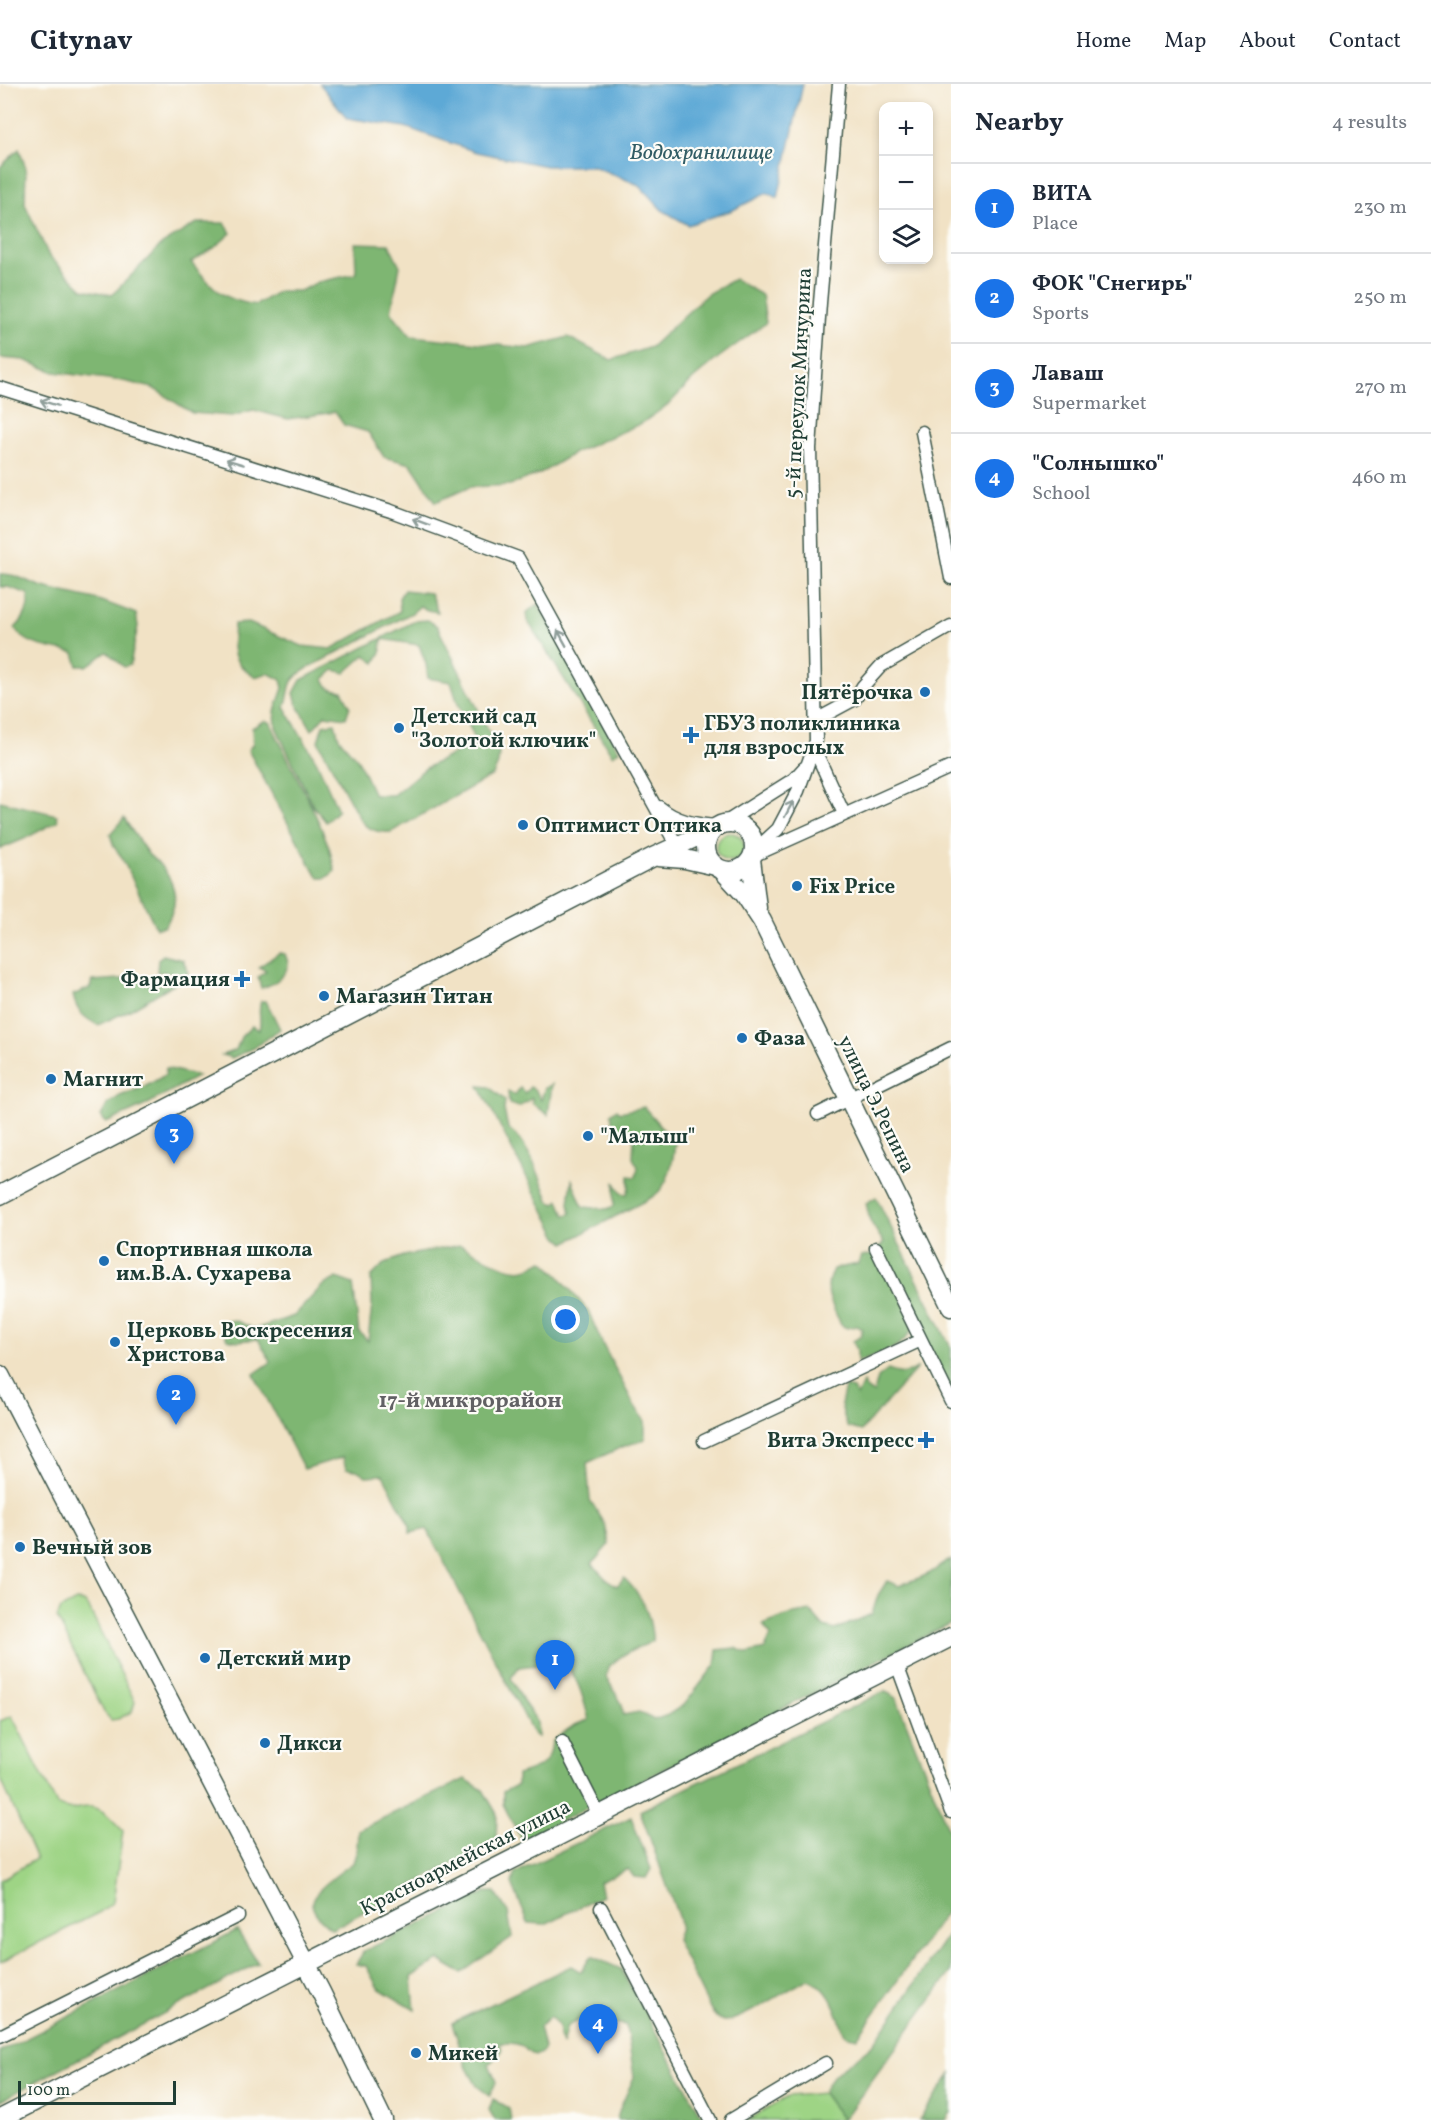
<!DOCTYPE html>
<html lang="en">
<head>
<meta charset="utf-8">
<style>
	body { margin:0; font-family:Vollkorn,serif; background:#f6f6f7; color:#1f2937 }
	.controls { position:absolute; right:18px; top:18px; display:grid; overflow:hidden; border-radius:12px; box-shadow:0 3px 9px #0003 }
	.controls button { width:54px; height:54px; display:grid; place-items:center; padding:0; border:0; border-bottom:2px solid #e0e1e3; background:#fff; color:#1f2937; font:30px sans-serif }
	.scale { position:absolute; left:18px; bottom:15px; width:158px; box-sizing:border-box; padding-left:6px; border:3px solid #1f3d34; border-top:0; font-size:16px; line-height:21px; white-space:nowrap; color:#1f3d34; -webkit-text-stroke:4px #fdfcf7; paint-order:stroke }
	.you { position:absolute; left:566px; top:1236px; width:21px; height:21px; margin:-15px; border:4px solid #fff; border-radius:50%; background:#1a73e8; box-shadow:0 0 0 9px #1a73e833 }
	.badge { display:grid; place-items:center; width:39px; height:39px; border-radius:50%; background:#1a73e8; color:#fff; font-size:20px; font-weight:700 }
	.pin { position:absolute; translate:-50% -50px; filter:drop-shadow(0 2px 3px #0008) }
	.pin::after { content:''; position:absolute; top:32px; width:21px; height:18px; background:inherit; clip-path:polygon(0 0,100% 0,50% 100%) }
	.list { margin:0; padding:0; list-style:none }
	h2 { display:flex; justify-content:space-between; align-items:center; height:78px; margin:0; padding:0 24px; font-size:26px }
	h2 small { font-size:20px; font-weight:400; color:#747a83 }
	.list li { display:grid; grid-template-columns:39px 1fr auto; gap:18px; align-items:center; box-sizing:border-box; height:90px; padding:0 24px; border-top:2px solid #e0e1e3 }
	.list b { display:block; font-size:22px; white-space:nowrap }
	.list p { margin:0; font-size:20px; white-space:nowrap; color:#747a83 }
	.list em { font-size:20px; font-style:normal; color:#747a83 }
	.icon { flex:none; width:33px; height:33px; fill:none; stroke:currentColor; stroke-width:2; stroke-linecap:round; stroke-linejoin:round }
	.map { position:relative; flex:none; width:951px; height:2036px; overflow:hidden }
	header { display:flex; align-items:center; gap:36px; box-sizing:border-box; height:84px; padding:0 30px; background:#fff; border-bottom:2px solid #e0e1e3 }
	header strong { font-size:28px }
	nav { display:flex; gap:33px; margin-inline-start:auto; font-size:21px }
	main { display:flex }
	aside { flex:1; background:#fff }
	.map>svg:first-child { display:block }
	.green { fill:#9ed485; stroke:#5e885c; stroke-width:1.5 }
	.forest { fill:#7eb672; stroke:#4e7a53; stroke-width:1.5 }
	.water { fill:#5da9d6; stroke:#3e7385; stroke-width:1.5 }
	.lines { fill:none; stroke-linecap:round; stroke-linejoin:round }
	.street-casing { stroke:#3e564a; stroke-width:15 }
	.secondary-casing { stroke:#3e564a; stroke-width:21 }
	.street { stroke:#fff; stroke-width:12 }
	.secondary { stroke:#fff; stroke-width:18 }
	.oneway { stroke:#8f9e9a }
	.poi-dot { fill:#1f6fb2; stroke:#fdfcf7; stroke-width:2 }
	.labels { text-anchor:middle; stroke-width:4.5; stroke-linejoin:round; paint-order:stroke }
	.street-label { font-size:21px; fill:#1f3d34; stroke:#fdfcf7 }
	.poi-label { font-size:21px; font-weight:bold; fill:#1f3d34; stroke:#fdfcf7; text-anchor:start }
	.water-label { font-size:22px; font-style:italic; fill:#325d65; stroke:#fdfcf7 }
	.neighbourhood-label { font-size:22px; font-weight:bold; fill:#626164; stroke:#fdfcf7 }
</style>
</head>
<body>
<header>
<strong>Citynav</strong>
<nav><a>Home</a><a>Map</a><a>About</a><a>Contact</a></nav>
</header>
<main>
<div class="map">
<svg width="951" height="2036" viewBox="0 0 951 2036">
	<rect width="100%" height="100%" fill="#fdfcf7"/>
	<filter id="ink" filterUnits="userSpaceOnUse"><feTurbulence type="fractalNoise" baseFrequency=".0167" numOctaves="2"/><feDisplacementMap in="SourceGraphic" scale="12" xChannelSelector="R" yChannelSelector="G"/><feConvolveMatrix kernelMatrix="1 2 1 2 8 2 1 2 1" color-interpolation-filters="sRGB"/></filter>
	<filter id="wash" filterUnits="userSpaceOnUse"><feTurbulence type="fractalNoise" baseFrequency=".008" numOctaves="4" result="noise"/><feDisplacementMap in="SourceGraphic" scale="24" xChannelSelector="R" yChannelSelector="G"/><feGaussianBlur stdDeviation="1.35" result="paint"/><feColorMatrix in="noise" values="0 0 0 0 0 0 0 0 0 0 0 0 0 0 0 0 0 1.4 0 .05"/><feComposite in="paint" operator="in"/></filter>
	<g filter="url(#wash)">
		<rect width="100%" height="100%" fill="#f1e2c5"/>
		<!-- green -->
		<path class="green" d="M716 763a14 14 0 1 1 28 0a14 14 0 1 1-28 0Z
			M76,1517l8,1 5,6 46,94 -3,10 -14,7 -7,1 -7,-8 -47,-94 4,-9z
			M12,1632l45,89c20,9 14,2 32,2 13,-1 26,16 34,24l-10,71 -13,10 -100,50v-82l36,-21 -36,-82v-56z
			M823,2009l20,27h-95l41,-24z"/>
		<!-- forest -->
		<path class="forest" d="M19,65l7,19 -1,36 24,52 34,33 29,6 50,-51 35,-21h28l6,10 -17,15 -23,14c23,27 29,37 65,43l23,-14h21l18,-9 38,-8 -1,-31 34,1 11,22 -9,46 20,24 117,12 40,-11 43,23 40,-13 56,-53 27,-15 28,16 4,28 -48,35 -25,21 -24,25 -27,19 -68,30 -33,20 -31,12 -40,2 -34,15 -25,-38 -27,-7 -16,-25 -24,-7 -9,-13 -47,7 -35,-9 -21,6 -40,-3 -39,-25 -30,-7 -69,-9 -30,-12 -24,-2v-191z
			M0,490c15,-1 27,8 40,12 17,5 34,8 51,12 15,4 30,10 45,16l2,12 -8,39 -6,2 -17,-15 -20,14h-9l-4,-13c-19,-5 -49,-6 -59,-25 10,-9 15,-22 13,-34l-20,-7h-8z
			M404,506l26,3 8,19 -11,-2 -7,-4 -8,7 -104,55c-24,15 -15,16 -23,40l32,54 21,48 -12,12 -13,-16 -37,-79 -1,-16 8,-23 -2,-8 -13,-7 -13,4c-25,-15 -23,-26 -21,-53l15,-1 53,23 29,3 69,-38 -1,-13z
			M538,520l81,147 -7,4 -85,-135 -1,-7z
			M428,536l9,6 62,126 -1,12 -5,11 -102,57c-12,1 -22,-1 -30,-11l-43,-80 5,-16 12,-2 4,15 19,22 16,35h19l33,-27 33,-17h14v-17l-15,-30 -7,-22 -23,-4 -2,-14 -7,-19 -37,-6 -1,13 -6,11 -10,-8 -20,18 -11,-3 -10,9 5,9 13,3 8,15 -4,12 -21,-3 -13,15 -15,-26 -3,-11 7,-13 114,-59z
			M264,637l6,1 48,98 11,27 6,24 -9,7h-7l-6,-9 -65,-119 5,-6 -1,-16z
			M0,717l57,14 1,6 -34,18 -24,10z
			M124,734c7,12 16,24 24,36 3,3 7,6 10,9 19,20 22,42 6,64l-8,1 -35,-72 -7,-9 -4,-13z
			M279,869l6,1c1,3 3,7 3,10 -1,12 -17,22 -27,24l-3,-11 8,-6 -7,-4z
			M163,871l20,5 5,12 -9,9 -49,29 -32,15c-14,-7 -22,-14 -25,-30l17,-7 2,-7 43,-3 10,5h16l11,-4 2,-6 -17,-1 1,-12z
			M261,917h5l14,28 -27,19 -21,10 -10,-3 14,-5 5,-13 11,-11 7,4c3,-11 -2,-19 2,-29z
			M166,984l32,8 -54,30 -38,17 -5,-7 7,-12 12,-8 28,-11 17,-10z
			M552,1000l-4,31 -16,-12v-5l-13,9 -10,-3 -1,-13 7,4 5,-7 5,5 5,-6 6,4 5,9 4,-12z
			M479,1002l10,1 16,13 -1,10 4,18c22,17 31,48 42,74l5,2 4,-4 6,15 6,-1 -2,-11 3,-23 11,27 24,2 7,-3 1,-23 6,10 6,1 2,-7v-11l7,1 2,-10 -5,-9 1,-21 -20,-6 -3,-17 6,-5 3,3 24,-5 31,36c-2,19 -6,42 -21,53l-89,47 -7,-6z
			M876,1113l75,151v62l-40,-80c-7,19 -37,25 -54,32v-12l-4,-9 7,-4 2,-8 -5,-3 -10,2 -6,-3c-9,-21 -19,-33 -8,-56l25,-5 3,-8 10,-1 13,-12 -14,-22 -4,-18z
			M460,1161c17,7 48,29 65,24 6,-1 12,-5 18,-8l16,15 29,35 16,36 30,58 11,16v18l-23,8 -35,16 3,37 15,24 4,20 -17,20 13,14 12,8 7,-8c21,21 25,34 29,63l-30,14 -15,12 -2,10 16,27 1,11 16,-3 15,8 14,-5 17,-11 30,-39 2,-15 18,-2 12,5 18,-4 6,-14 -8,-10 26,-10 21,-4 14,16 11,3 37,-16 6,-19 9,-14 12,5c11,-6 17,-6 27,-11 9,-4 15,-11 25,-15v63l-429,218 -19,-37v-12l14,-7v-10c20,-6 33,-9 35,-33 12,-10 22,-19 37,-22 -6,-24 -12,-48 -32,-64l-20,9 -18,2 -8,11 15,28 11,15 1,16 -4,-2 -107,-206 -17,4v-7l-27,-51 -17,1 -9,-6 -11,-1 -3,-12 -39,12 -50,-95 17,-12 -13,-23 -20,2 -11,-2 -6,-17 13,-2 21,9 39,-13 28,-30 15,-8 16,6 6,48 9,9 4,-36 -1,-28 14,-14 19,-7z
			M918,1283l-57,64 -14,-4 -6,-22 4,-18 8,2 4,7 6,-13 5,8 6,2 4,-15 10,-8c13,5 19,5 30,-3z
			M885,1607l6,2 6,7 54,136v69l-94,133 -12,-3c-8,-21 -13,-48 -37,-56 -18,9 -66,41 -82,42 -8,0 -11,-5 -15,-10l-35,-71 4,-13 -1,-8 -39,-108z
			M465,1695l18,11 14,24 -1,26 -164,89c-8,-6 -24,-19 -19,-31 6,-11 30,-28 40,-35l4,-13 1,-20z
			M631,1733l20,52 -5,9 -12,-1 -6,-8 -29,13 3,14 -57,28 -17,-1 -16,-40 3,-10z
			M486,1808h9l13,20 4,25 -51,36 -22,-13 -27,17 3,33 -37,-22 -12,-22 -10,-2 8,-13z
			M237,1846l21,33 -258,138v-49z
			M951,1846v42l-108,148 -20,-27c8,-24 35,-33 52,-51z
			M591,1872l30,13 83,151h-87l2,-9 15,-34 -8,-52 -45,-6 -14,7 -5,19 -4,-19 -8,-9 -11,10 5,21 -3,5 -6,3c-7,-3 -7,-5 -13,-10 -6,-4 -15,-3 -22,-3l2,8 -13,13 7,18 -6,14 -13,-10 -10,-18 -15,-45 119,-57 10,6z
			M951,1990v38l-5,8h-27z
			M493,2015l16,9 2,12h-16l-6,-10z"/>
		<!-- water -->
		<path class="water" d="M320,0h483l-25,114 -11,-5 -34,17 -45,15 -26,-15 -23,-25 -46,-19h-47l-70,-14 -71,-25 -58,-9z"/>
	</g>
	<g filter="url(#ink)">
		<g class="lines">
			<!-- street casing -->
			<g class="street-casing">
				<path id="street" d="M0,304l391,123 127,47 159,288
					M922,348l29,146
					M816,636l39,-21 8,-13 18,-20 70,-40
					M814,664l30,66
					M659,723c17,14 37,18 59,19
					M723,740l71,-45 10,-11
					M754,767l24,-22 20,-38 18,-50 -6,-293 10,-145 19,-219
					M757,770l194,-87
					M818,1030l133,-66
					M876,1164l75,153
					M704,1357l217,-101
					M897,1581l54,147
					M562,1658l37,73
					M601,1824l109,212
					M0,1952l238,-120
					M731,2036l95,-57"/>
			</g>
			<!-- secondary casing -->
			<g class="secondary-casing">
				<path id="secondary" d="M706 763a24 24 0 1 1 48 0a24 24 0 1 1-48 0Z
					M658,773l27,2 31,7
					M751,775l6,49
					M722,786l23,25 17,26 189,386
					M0,1111l653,-338 61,-28
					M0,1291l321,617 62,128
					M0,2035l951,-482"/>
			</g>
			<!-- street -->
			<use href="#street" class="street"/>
			<!-- secondary -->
			<use href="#secondary" class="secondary"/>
		</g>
		<!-- one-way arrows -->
		<defs><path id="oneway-shaft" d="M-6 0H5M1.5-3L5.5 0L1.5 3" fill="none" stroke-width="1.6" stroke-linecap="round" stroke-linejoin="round" transform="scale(1.5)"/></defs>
		<g class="oneway">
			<use href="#oneway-shaft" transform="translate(49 319) rotate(-163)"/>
			<use href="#oneway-shaft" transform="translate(235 378) rotate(-163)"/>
			<use href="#oneway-shaft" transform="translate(421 438) rotate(-159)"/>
			<use href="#oneway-shaft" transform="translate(562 554) rotate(-119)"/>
			<use href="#oneway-shaft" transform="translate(789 725) rotate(-62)"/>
		</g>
	</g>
	<!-- markers -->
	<g class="poi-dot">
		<circle cx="925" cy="608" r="6"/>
		<circle cx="399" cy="644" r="6"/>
		<path d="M688 642h6v6h6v6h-6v6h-6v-6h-6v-6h6z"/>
		<circle cx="523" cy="741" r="6"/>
		<circle cx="797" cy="802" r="6"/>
		<path d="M239 886h6v6h6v6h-6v6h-6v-6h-6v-6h6z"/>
		<circle cx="324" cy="912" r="6"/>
		<circle cx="742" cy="954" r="6"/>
		<circle cx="51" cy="995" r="6"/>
		<circle cx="588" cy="1052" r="6"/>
		<circle cx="104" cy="1177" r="6"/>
		<circle cx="115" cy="1258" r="6"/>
		<path d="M923 1347h6v6h6v6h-6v6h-6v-6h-6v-6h6z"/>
		<circle cx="20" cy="1463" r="6"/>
		<circle cx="205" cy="1574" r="6"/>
		<circle cx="265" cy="1659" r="6"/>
		<circle cx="416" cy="1969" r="6"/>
	</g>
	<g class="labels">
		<!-- street labels -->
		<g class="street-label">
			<text transform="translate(798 299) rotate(-87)" y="7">5-й переулок Мичурина</text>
			<text transform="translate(877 1020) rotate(64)" y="7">улица Э.Репина</text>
			<text transform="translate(465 1773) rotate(-27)" y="7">Красноармейская улица</text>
		</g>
		<!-- poi labels -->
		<g class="poi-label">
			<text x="913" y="615" text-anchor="end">Пятёрочка</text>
			<text x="411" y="639">Детский сад<tspan x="411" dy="24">"Золотой ключик"</tspan></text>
			<text x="704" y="646">ГБУЗ поликлиника<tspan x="704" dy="24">для взрослых</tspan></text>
			<text x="535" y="748">Оптимист Оптика</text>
			<text x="809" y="809">Fix Price</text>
			<text x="230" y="902" text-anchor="end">Фармация</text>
			<text x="336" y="919">Магазин Титан</text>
			<text x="754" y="961">Фаза</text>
			<text x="63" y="1002">Магнит</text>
			<text x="600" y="1059">"Малыш"</text>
			<text x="116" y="1172">Спортивная школа<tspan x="116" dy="24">им.В.А. Сухарева</tspan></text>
			<text x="127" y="1253">Церковь Воскресения<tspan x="127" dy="24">Христова</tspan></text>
			<text x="914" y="1363" text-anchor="end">Вита Экспресс</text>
			<text x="32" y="1470">Вечный зов</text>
			<text x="217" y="1581">Детский мир</text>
			<text x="277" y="1666">Дикси</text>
			<text x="428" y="1976">Микей</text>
		</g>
		<!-- water labels -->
		<g class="water-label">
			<text x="701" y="75">Водохранилище</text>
		</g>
		<!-- neighbourhood labels -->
		<g class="neighbourhood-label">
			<text x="470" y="1323">17-й микрорайон</text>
		</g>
	</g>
</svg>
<div class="controls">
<button>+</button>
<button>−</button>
<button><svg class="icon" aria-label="layers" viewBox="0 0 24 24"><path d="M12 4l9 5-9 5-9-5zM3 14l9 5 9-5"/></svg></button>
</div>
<div class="scale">100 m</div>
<div class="you"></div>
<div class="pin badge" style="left:555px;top:1606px">1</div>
<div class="pin badge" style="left:176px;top:1341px">2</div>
<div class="pin badge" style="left:174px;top:1080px">3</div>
<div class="pin badge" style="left:598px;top:1970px">4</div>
</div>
<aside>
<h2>Nearby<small>4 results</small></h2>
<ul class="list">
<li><span class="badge">1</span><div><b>ВИТА</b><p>Place</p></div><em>230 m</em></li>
<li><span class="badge">2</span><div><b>ФОК &quot;Снегирь&quot;</b><p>Sports</p></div><em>250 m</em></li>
<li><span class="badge">3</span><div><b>Лаваш</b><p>Supermarket</p></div><em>270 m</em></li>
<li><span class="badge">4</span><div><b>&quot;Солнышко&quot;</b><p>School</p></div><em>460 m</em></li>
</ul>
</aside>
</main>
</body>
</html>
